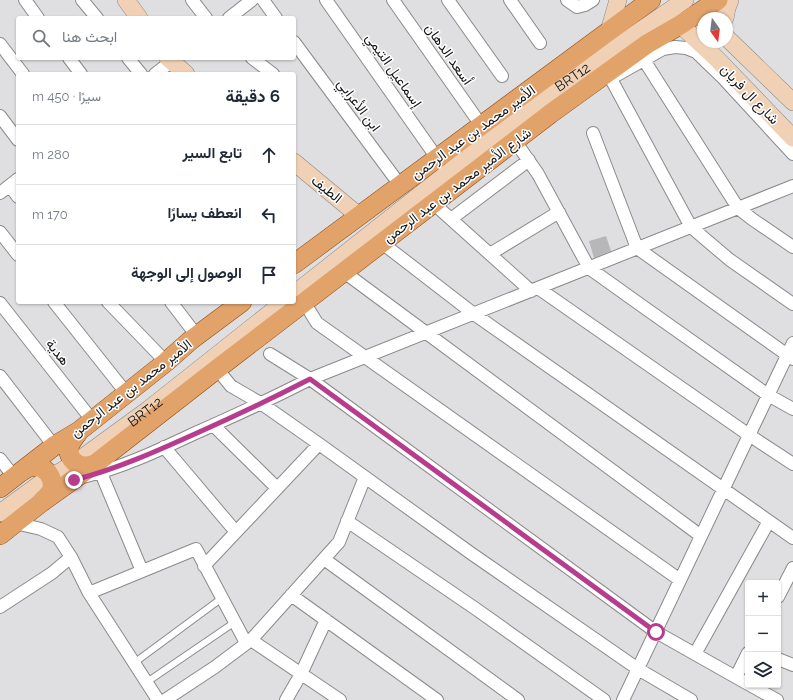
<!DOCTYPE html>
<html lang="ar">
<head>
<meta charset="utf-8">
<style>
	body { margin:0; font-family:Raleway,Vazirmatn,sans-serif; background:#f2f2f3; color:#1f2937; direction:rtl }
	.controls { position:absolute; right:12px; bottom:12px; display:grid; overflow:hidden; border-radius:4px; box-shadow:0 1px 3px #0004 }
	.controls button { width:36px; height:36px; display:grid; place-items:center; padding:0; border:0; border-bottom:1px solid #e0e1e3; background:#fff; color:#1f2937; font:20px sans-serif }
	.compass { position:absolute; left:697px; top:12px; width:36px; height:36px; border-radius:50%; background:#fff; box-shadow:0 1px 3px #0004; rotate:166deg }
	.stop { position:absolute; width:12px; height:12px; margin:-9px; border:3px solid #b73c8d; border-radius:50%; background:#fff }
	.stop.end { background:#b73c8d; border-color:#fff; box-shadow:0 1px 4px #0008 }
	.list { margin:0; padding:0; list-style:none }
	h2 { display:flex; justify-content:space-between; align-items:center; height:52px; margin:0; padding:0 16px; font-size:17px }
	h2 small { font-size:13px; font-weight:400; color:#747a83 }
	.list li { display:grid; grid-template-columns:26px 1fr auto; gap:12px; align-items:center; box-sizing:border-box; height:60px; padding:0 16px; border-top:1px solid #e0e1e3 }
	.list b { display:block; font-size:15px; white-space:nowrap }
	.list em { font-size:13px; font-style:normal; color:#747a83 }
	.icon { flex:none; width:22px; height:22px; fill:none; stroke:currentColor; stroke-width:2; stroke-linecap:round; stroke-linejoin:round }
	.map { position:relative; flex:none; width:793px; height:700px; overflow:hidden; direction:ltr }
	.search { position:absolute; background:#fff; box-shadow:0 1px 3px #0004; left:16px; top:16px; width:280px; height:44px; display:flex; align-items:center; gap:10px; box-sizing:border-box; padding:0 14px; border-radius:4px; color:#747a83; font-size:15px }
	.panel { position:absolute; background:#fff; box-shadow:0 1px 3px #0004; left:16px; top:72px; width:280px; height:232px; border-radius:4px; direction:rtl }
	.map>svg:first-child { display:block }
	.building { fill:#b7b6b8 }
	.lines { fill:none; stroke-linecap:round; stroke-linejoin:round }
	.lane-casing { stroke:#898a8b; stroke-width:8 }
	.street-casing { stroke:#898a8b; stroke-width:14 }
	.secondary-casing { stroke:#898a8b; stroke-width:18 }
	.primary-casing { stroke:#8e4a0d; stroke-width:20 }
	.lane { stroke:#fff; stroke-width:6 }
	.street { stroke:#fff; stroke-width:12 }
	.secondary { stroke:#f0d1b5; stroke-width:17 }
	.primary { stroke:#e2a36b; stroke-width:19 }
	.route { stroke:#b73c8d; stroke-width:5 }
	.labels { text-anchor:middle; stroke-width:3; stroke-linejoin:round; paint-order:stroke }
	.street-label { font-size:14px; fill:#171717; stroke:#fff }
</style>
</head>
<body>
<div class="map">
<svg width="793" height="700" viewBox="0 0 793 700">
	<rect width="100%" height="100%" fill="#dfdfe1"/>
	<!-- building -->
	<path class="building" d="M606,236l5,15 -17,7 -5,-17z"/>
	<g class="lines">
		<!-- lane casing -->
		<g class="lane-casing">
			<path id="lane" d="M134,663l88,-65
				M147,682l88,-60"/>
		</g>
		<!-- street casing -->
		<g class="street-casing">
			<path id="street" d="M25,0l13,18
				M82,0l15,18
				M192,0l14,18
				M263,0l13,18
				M326,0l111,158
				M393,0l88,125
				M448,0l54,76
				M510,0l30,43
				M567,0l10,7 8,-2 8,-5
				M229,18l23,-18
				M294,42l106,143
				M0,44l23,30
				M69,58l12,16
				M128,58l13,16
				M252,58l21,16
				M644,60l94,148 14,11 41,28
				M155,74l21,-16
				M617,75l46,-26 12,-2 11,1 10,4 27,26 70,76
				M611,79l80,148 39,33 63,44
				M0,116l18,24
				M593,133l44,115 156,111
				M515,141l23,33 51,94 56,40 123,87 25,14
				M10,186l8,11
				M0,193l18,-14
				M433,203l98,88
				M451,219l78,-59
				M0,232l18,23
				M382,243l92,71 319,224
				M490,254l69,-42
				M344,272l357,264
				M538,288l211,147 44,29
				M54,302l73,92
				M108,302l58,60
				M171,302l26,34
				M304,302l13,21 363,257
				M0,303l92,117
				M270,354l40,25 346,253 92,52
				M217,369l14,17 31,18 57,40 153,110 166,115 53,31
				M0,376l54,70
				M213,425l64,63
				M164,447l72,85
				M0,459l14,18
				M101,473l41,98
				M83,477c38,-9 74,-26 108,-42 41,-18 80,-36 119,-56l483,-193
				M347,521l129,88 128,91
				M15,523l26,6 17,8 13,20 18,36 69,107
				M324,559l194,141
				M204,566l115,-122
				M89,593l107,-44 50,94
				M291,595l146,105
				M778,597l15,-29
				M0,607l52,-34 19,-16
				M251,640l89,60
				M695,654l74,-133
				M778,659l15,6
				M736,677l12,-24
				M750,685l27,15
				M165,700l50,-33 36,-27 88,-98 26,-65
				M286,700l15,-26 25,-54
				M623,700l170,-357"/>
		</g>
		<!-- secondary casing -->
		<g class="secondary-casing">
			<g id="secondary">
				<path d="M126,0l13,18"/>
				<path d="M671,16l46,43 76,79"/>
				<path d="M725,18l2,-10 3,-8"/>
				<path d="M609,31l9,-31"/>
				<path d="M727,38l66,64"/>
				<path d="M168,58l18,16"/>
				<path d="M294,162l65,54"/>
				<path id="s1" d="M294,294l255,-201 136,-93"/>
				<path id="s2" d="M0,513l41,-30 34,-20 74,-54 135,-107"/>
			</g>
		</g>
		<!-- primary casing -->
		<g class="primary-casing">
			<path id="primary" d="M294,264l357,-264
				M79,431c-3,5 -7,9 -9,14 -4,11 5,21 15,21 3,0 7,-1 10,-2
				M21,472c3,-2 7,-5 11,-5 13,-3 24,12 19,24 -2,4 -6,7 -9,10
				M0,488l54,-42 25,-15 87,-69 25,-22 51,-38
				M0,535l42,-33 53,-38 122,-95 333,-255 97,-70 33,-19 38,-25"/>
		</g>
		<!-- lane -->
		<use href="#lane" class="lane"/>
		<!-- street -->
		<use href="#street" class="street"/>
		<!-- secondary -->
		<use href="#secondary" class="secondary"/>
		<!-- primary -->
		<use href="#primary" class="primary"/>
	</g>
	<g class="lines">
		<!-- route -->
		<path class="route" d="M74,480c43,-11 83,-29 123,-47 38,-17 76,-35 113,-54l346,253"/>
	</g>
	<g class="labels">
		<!-- street labels -->
		<g class="street-label">
			<text transform="translate(449 54) rotate(55)" y="5">أسعد الدهان</text>
			<text transform="translate(394 70) rotate(55)" y="5">إسماعيل التيمي</text>
			<text dy="5" stroke="none"><textPath href="#s1" startOffset="353">BRT12</textPath></text>
			<text transform="translate(750 94) rotate(46)" y="5">شارع ال فريان</text>
			<text transform="translate(359 105) rotate(53)" y="5">ابن الأعرابي</text>
			<text transform="translate(473 132) rotate(-36)" y="5">الأمير محمد بن عبد الرحمن</text>
			<text transform="translate(457 185) rotate(-37)" y="5">شارع الأمير محمد بن عبد الرحمن</text>
			<text transform="translate(327 189) rotate(39)" y="5">الطيف</text>
			<text transform="translate(58 352) rotate(52)" y="5">هدية</text>
			<text transform="translate(131 388) rotate(-38)" y="5">الأمير محمد بن عبد الرحمن</text>
			<text dy="5" stroke="none"><textPath href="#s2" startOffset="177">BRT12</textPath></text>
		</g>
	</g>
</svg>
<div class="controls">
<button>+</button>
<button>−</button>
<button><svg class="icon" aria-label="layers" viewBox="0 0 24 24"><path d="M12 4l9 5-9 5-9-5zM3 14l9 5 9-5"/></svg></button>
</div>
<svg class="compass" viewBox="-18 -18 36 36"><path d="M0-13l5 13h-10z" fill="#e53935"/><path d="M0 13l5-13h-10z" fill="#747a83"/></svg>
<div class="stop" style="left:656px;top:632px"></div>
<div class="stop end" style="left:74px;top:480px"></div>
<div class="search"><svg class="icon" aria-label="search" viewBox="0 0 24 24"><circle cx="10" cy="10" r="6"/><path d="M15 15l6 6"/></svg>ابحث هنا</div>
<section class="panel">
<h2>6 دقيقة<small>سيرًا · 450 m</small></h2>
<ul class="list">
<li><svg class="icon" aria-label="ahead" viewBox="0 0 24 24"><path d="M12 20V5M6 11l6-6 6 6"/></svg><div><b>تابع السير</b></div><em>280 m</em></li>
<li><svg class="icon" aria-label="left" viewBox="0 0 24 24"><path d="M17 20v-9H6M10 6l-5 5 5 5"/></svg><div><b>انعطف يسارًا</b></div><em>170 m</em></li>
<li><svg class="icon" aria-label="arrive" viewBox="0 0 24 24"><path d="M6 21V4h12l-3 4 3 4H6"/></svg><div><b>الوصول إلى الوجهة</b></div></li>
</ul>
</section>
</div>
</body>
</html>
